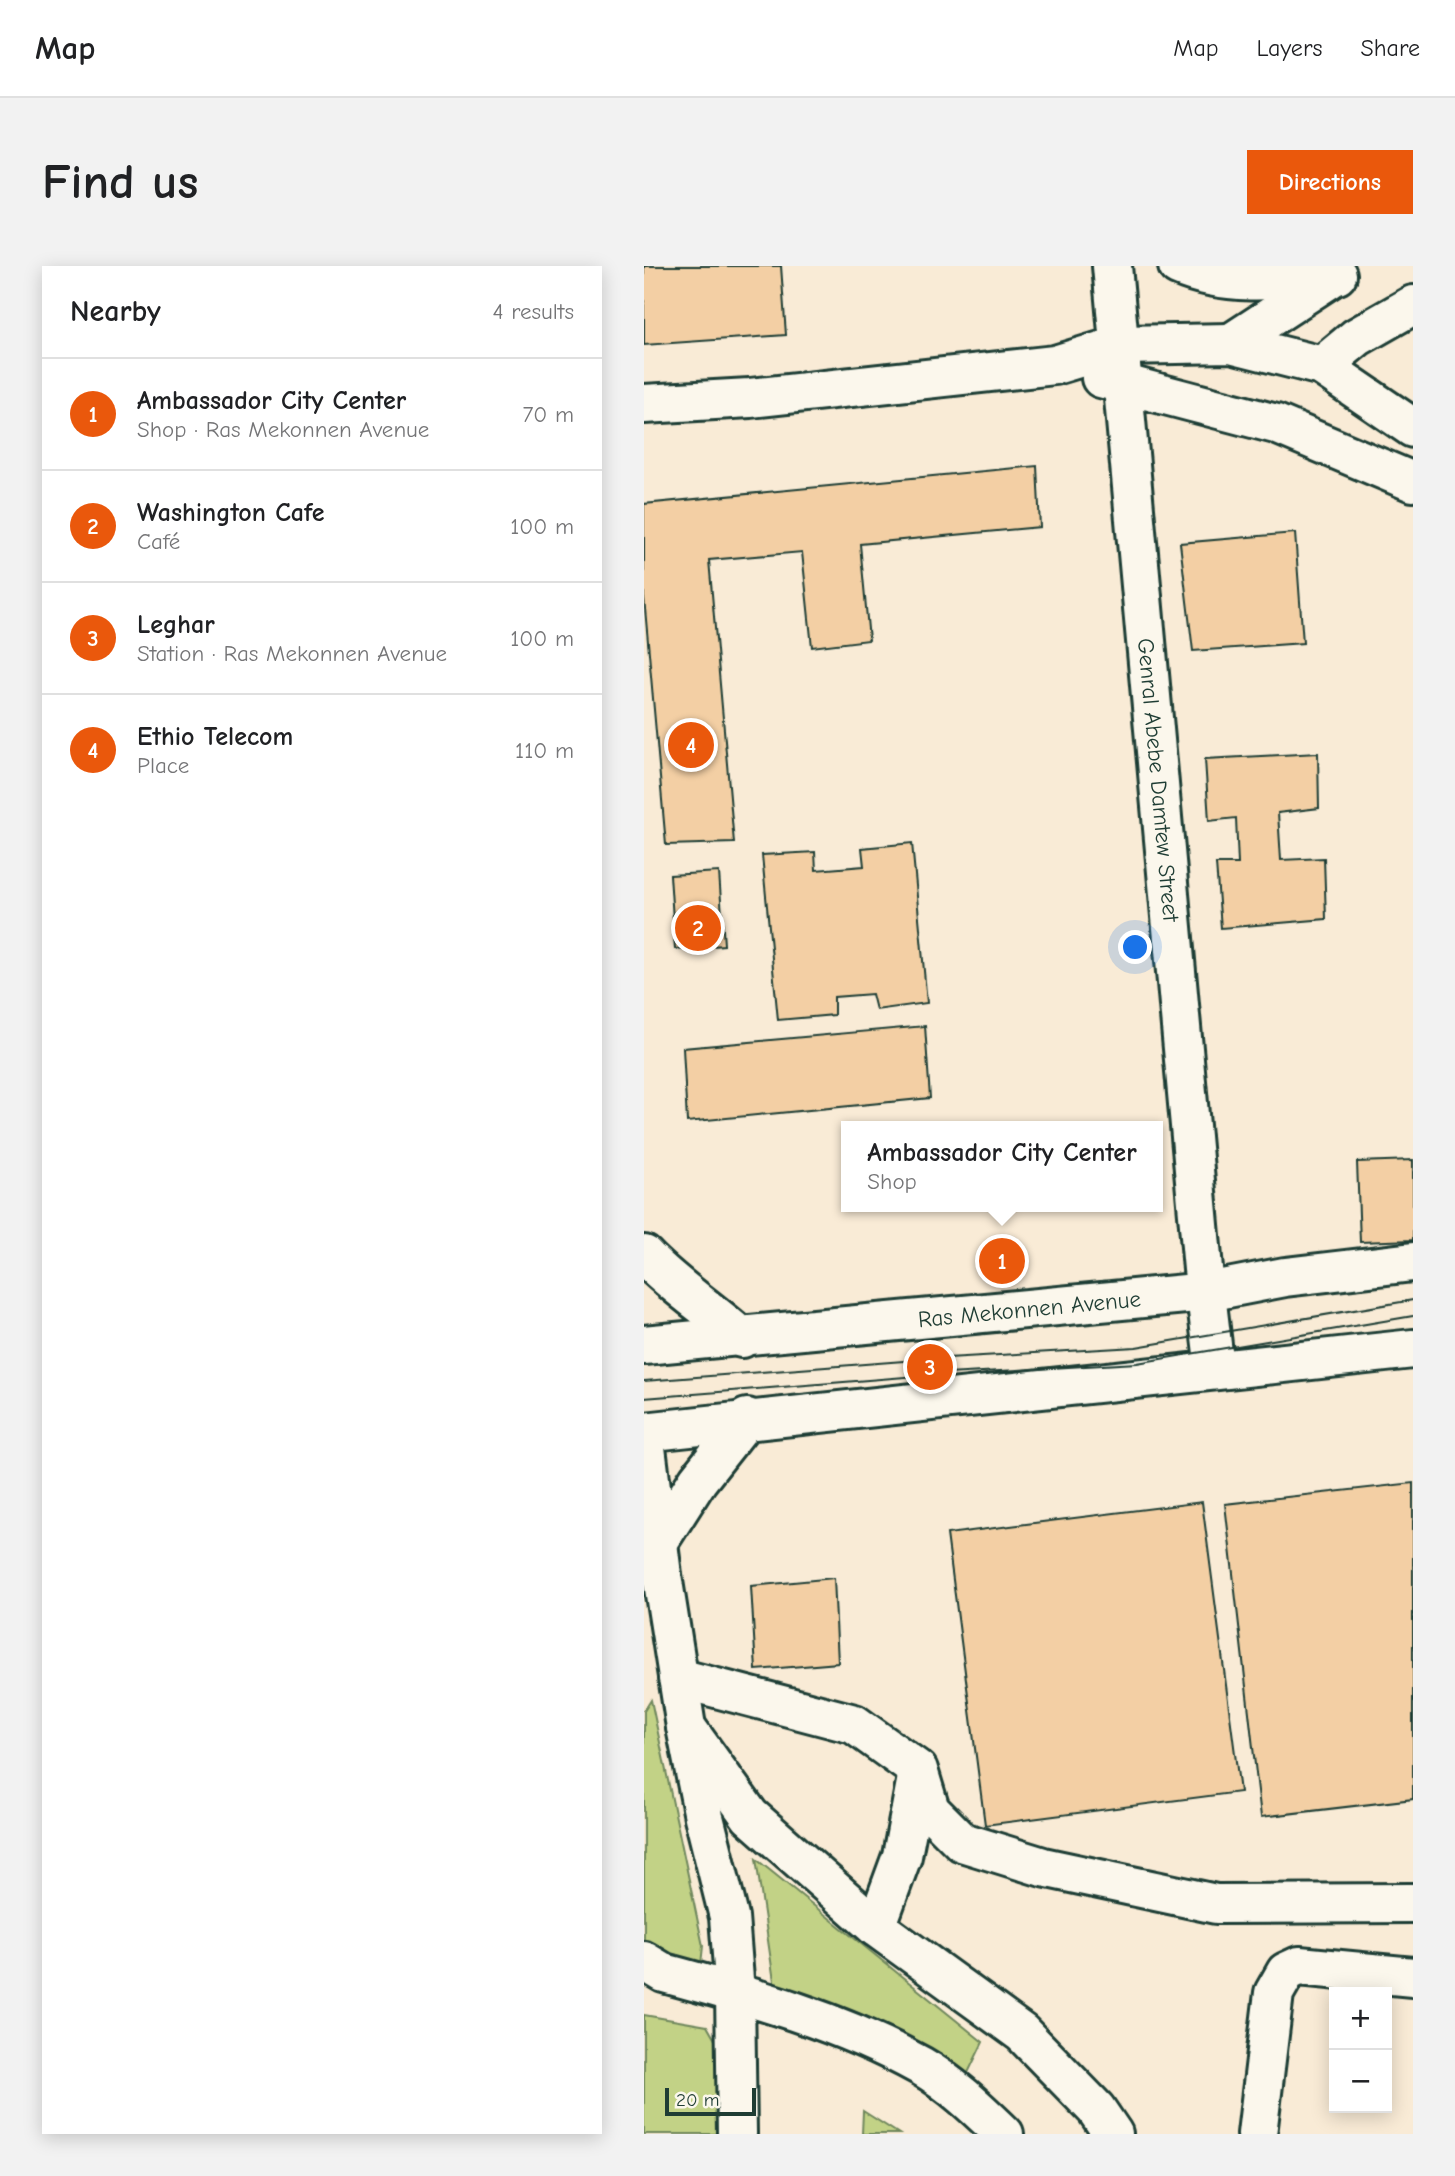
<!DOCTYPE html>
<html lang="en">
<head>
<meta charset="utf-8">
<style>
	body { margin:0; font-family:"Comic Neue",sans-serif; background:#f2f2f2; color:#202124 }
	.controls { position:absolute; right:21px; bottom:21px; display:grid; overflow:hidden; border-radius:0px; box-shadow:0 4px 18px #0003 }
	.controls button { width:63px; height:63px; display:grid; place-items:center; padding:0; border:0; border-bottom:2px solid #e0e0e0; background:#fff; color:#202124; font:35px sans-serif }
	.scale { position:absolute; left:21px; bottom:18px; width:91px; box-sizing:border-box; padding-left:7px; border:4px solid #1f3d34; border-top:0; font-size:19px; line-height:24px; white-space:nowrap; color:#1f3d34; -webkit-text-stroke:5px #fbf7ec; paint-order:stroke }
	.you { position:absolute; left:492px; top:682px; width:24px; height:24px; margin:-18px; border:5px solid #fff; border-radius:50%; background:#1a73e8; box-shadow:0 0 0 10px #1a73e833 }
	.badge { display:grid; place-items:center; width:46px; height:46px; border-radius:50%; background:#ea580c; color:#fff; font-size:23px; font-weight:700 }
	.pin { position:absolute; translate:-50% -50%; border:4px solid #fff; box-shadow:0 2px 7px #0006 }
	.popup { position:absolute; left:197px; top:855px; width:322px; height:91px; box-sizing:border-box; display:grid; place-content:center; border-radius:0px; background:#fff; filter:drop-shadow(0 2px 5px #0005); font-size:23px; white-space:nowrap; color:#757577 }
	.popup b { font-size:26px; color:#202124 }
	.popup::after { content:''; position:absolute; left:50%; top:100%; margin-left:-14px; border:14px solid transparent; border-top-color:#fff }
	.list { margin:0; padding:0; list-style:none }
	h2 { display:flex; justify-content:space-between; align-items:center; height:91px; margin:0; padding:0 28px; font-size:30px }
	h2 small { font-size:23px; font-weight:400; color:#757577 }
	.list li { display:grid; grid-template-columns:46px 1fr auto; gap:21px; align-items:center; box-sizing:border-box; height:112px; padding:0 28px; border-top:2px solid #e0e0e0 }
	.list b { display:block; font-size:26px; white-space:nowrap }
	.list p { margin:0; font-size:23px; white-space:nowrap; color:#757577 }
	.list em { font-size:23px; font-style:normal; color:#757577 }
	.map { position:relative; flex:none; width:769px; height:1868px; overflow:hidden; border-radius:0px }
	header { display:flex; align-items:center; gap:42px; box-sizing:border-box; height:98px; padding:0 35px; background:#fff; border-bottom:2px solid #e0e0e0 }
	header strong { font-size:33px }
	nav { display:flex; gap:38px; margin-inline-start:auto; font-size:24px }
	.intro { display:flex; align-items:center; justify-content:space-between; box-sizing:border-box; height:168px; padding:0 42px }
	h1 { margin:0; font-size:49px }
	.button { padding:18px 32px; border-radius:0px; background:#ea580c; color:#fff; font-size:24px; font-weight:700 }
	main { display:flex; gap:42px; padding:0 42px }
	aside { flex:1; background:#fff; border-radius:0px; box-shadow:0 4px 18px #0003 }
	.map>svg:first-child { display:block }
	.green { fill:#c2d286; stroke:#70885d; stroke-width:2 }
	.building { fill:#f3cfa4; stroke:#1f3d34; stroke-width:2 }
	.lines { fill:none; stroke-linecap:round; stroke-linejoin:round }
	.minor-casing { stroke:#1f3d34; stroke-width:44 }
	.major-casing { stroke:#1f3d34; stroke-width:44 }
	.minor { stroke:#fbf7ec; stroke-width:38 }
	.major { stroke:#fbf7ec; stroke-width:38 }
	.tram { stroke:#1f3d34; stroke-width:2 }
	.labels { text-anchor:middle; stroke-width:5; stroke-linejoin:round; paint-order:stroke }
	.street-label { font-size:23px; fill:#1f3d34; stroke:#fbf7ec }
</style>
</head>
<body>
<header>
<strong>Map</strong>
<nav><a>Map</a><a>Layers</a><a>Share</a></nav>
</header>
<div class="intro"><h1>Find us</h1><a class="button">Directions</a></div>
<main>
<aside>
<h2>Nearby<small>4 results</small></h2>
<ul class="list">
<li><span class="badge">1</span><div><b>Ambassador City Center</b><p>Shop · Ras Mekonnen Avenue</p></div><em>70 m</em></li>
<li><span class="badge">2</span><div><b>Washington Cafe</b><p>Café</p></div><em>100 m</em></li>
<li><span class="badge">3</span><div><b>Leghar</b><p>Station · Ras Mekonnen Avenue</p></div><em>100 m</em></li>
<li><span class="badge">4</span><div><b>Ethio Telecom</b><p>Place</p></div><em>110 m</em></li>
</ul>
</aside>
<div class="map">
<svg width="769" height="1868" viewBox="0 0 769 1868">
	<rect width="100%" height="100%" fill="#f9ebd6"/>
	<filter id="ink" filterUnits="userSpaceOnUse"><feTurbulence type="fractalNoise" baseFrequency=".0143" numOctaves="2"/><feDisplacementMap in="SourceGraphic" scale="14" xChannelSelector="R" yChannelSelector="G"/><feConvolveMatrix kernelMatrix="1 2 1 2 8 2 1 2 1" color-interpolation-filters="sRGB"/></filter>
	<g filter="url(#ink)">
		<!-- green -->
		<path class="green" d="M7,1434l52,246 -3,27 -56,-34v-228z
			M112,1593l227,183 -16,33 -192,-87z
			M0,1749l63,11 16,28 -5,80h-74z
			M219,1845l36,23h-37z"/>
		<!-- building -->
		<path class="building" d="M0,0h137l5,69 -142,10z
			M393,200l3,61 -180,17 9,96 -57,7 -10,-95 -93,8 25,283 -68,2 -22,-248v-93z
			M651,267l8,110 -110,8 -13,-108z
			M674,487l1,55 -41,5 3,47 43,-2 2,61 -105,9 -5,-64h22l-2,-46 -27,3 -4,-62z
			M268,577l15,160 -51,7 -4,-16 -38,3v18l-56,5 -16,-165 53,-3 1,18 48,-4 -2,-18z
			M75,606l5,73 -49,4 -5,-74z
			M281,760l5,72 -243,24 -4,-74z
			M769,894v80l-53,2 -3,-80z
			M769,1217v316l-152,18 -36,-313z
			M558,1236l38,290 -255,33 -38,-291z
			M190,1312l4,85 -82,7 -5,-84z"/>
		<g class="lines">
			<!-- minor casing -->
			<g class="minor-casing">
				<path id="minor" d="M34,1412l176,46 64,46 12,40 32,32 81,25 173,37 197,-1
					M232,1661l26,-71 16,-84
					M91,1726l2,142
					M613,1868l17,-141 12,-21 13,-6 114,11"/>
			</g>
			<!-- major casing -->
			<g class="major-casing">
				<g id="major">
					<path id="s1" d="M468,0l91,1003 12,101"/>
					<path d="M534,0c49,22 107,14 159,9"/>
					<path d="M587,77l98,-64"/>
					<path d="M678,100l35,-29 56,-32"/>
					<path d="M457,112l175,46 137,58"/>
					<path d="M0,138l106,-6 305,-33 66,-20 110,-2 91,23 91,62"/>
					<path d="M0,989c29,31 66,54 98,83"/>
					<path id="s2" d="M0,1079l563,-53 78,-15 128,-15"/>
					<path d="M0,1166l769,-83"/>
					<path d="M0,1166l18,143 24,152 18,90 25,100 6,75"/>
					<path d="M15,1275l39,-61 49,-62"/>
					<path d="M42,1461l64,89 126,111 146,106 74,76 17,25"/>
					<path d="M0,1695l20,12c89,24 176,48 257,93 30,17 58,44 83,68"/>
				</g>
			</g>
			<!-- minor -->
			<use href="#minor" class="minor"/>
			<!-- major -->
			<use href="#major" class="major"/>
			<!-- tram -->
			<path class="tram" d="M0,1115l286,-22 206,-12 277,-47
				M0,1132l286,-23 207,-12 276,-47"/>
		</g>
	</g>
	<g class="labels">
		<!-- street labels -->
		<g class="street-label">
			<text dy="8" stroke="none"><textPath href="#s1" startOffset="516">Genral Abebe Damtew Street</textPath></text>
			<text dy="8" stroke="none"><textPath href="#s2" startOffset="387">Ras Mekonnen Avenue</textPath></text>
		</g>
	</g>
</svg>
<div class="controls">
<button>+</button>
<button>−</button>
</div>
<div class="scale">20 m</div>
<div class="you"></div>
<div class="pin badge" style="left:358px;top:995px">1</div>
<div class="popup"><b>Ambassador City Center</b>Shop</div>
<div class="pin badge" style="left:54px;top:662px">2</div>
<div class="pin badge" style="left:286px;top:1101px">3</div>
<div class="pin badge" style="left:47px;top:479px">4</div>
</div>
</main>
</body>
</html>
